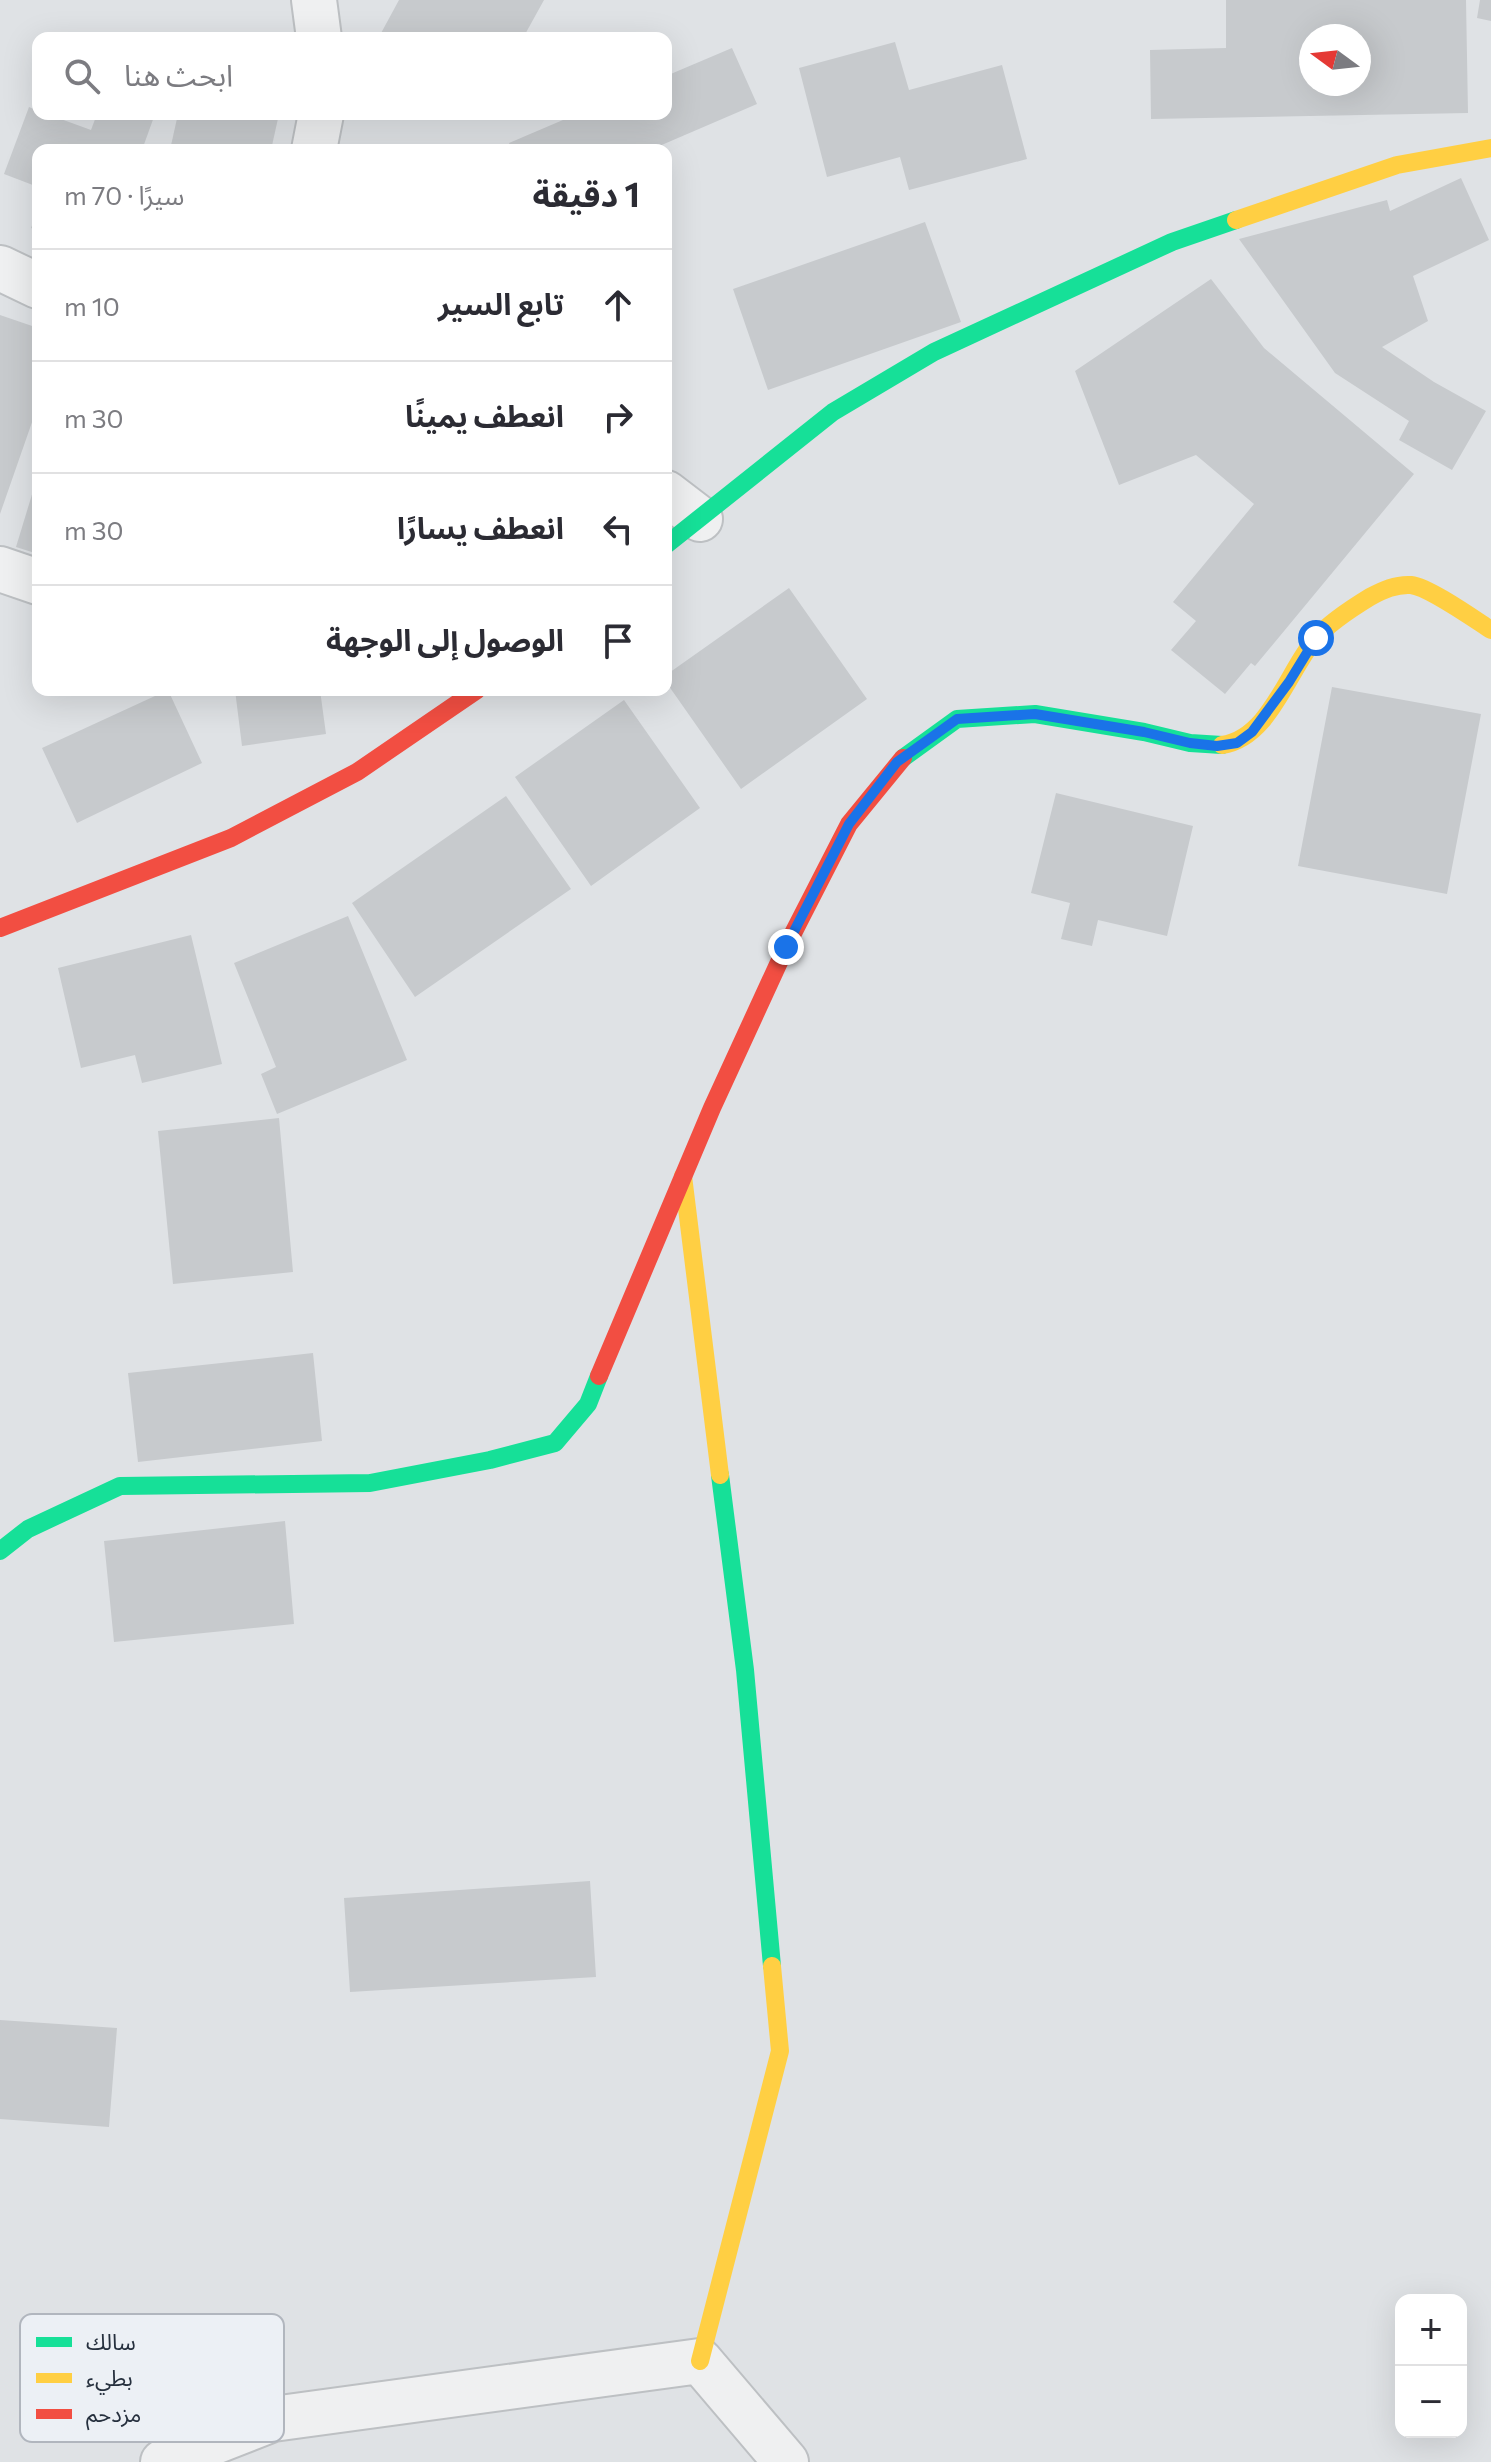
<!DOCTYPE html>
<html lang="ar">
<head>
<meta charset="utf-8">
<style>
	body { margin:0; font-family:Commissioner,"Noto Sans Arabic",sans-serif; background:#f2f2f3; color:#2b2b33; direction:rtl }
	.controls { position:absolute; right:24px; bottom:24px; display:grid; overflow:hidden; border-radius:16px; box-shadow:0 8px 32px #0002 }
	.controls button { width:72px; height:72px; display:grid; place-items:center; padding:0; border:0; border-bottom:2px solid #e1e1e2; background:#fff; color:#2b2b33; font:40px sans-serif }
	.compass { position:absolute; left:1299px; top:24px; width:72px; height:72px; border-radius:50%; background:#fff; box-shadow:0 8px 32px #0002; rotate:285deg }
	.stop { position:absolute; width:24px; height:24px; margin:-18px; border:6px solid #1a73e8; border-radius:50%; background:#fff }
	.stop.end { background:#1a73e8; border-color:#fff; box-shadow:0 2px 8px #0008 }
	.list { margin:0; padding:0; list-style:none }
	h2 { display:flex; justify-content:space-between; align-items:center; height:104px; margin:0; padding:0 32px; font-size:34px }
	h2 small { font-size:26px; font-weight:400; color:#7c7c81 }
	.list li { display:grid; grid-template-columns:52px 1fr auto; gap:24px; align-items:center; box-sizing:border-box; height:112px; padding:0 32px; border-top:2px solid #e1e1e2 }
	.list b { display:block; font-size:30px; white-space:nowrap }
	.list em { font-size:26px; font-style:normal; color:#7c7c81 }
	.icon { flex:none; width:44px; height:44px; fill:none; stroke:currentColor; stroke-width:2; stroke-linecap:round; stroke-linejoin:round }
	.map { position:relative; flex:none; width:1491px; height:2462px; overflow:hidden; direction:ltr }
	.search { position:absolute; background:#fff; box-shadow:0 8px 32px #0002; left:32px; top:32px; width:640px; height:88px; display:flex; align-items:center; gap:20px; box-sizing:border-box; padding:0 28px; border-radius:16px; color:#7c7c81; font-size:30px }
	.panel { position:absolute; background:#fff; box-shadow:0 8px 32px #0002; left:32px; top:144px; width:640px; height:552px; border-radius:16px; direction:rtl }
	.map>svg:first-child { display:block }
	.building { fill:#c7cacd; fill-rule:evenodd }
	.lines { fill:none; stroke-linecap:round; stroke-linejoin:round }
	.street-casing { stroke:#bdc0c3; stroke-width:48 }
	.street { stroke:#eff0f1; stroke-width:44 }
	.fast { stroke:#16e098; stroke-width:18 }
	.slow { stroke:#ffcf43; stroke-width:18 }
	.jam { stroke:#f24e42; stroke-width:18 }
	.route { stroke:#1a73e8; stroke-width:10 }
	.key { fill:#ecf0f5; stroke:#b1b6be; stroke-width:2 }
	.key-label { font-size:22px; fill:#26303e }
</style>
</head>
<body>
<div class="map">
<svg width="1491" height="2462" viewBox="0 0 1491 2462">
	<rect width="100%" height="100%" fill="#dfe2e5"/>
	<!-- building -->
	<path class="building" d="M399,0h145l-21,38h-138l-5,-3z
		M1226,0h240l2,113 -317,6 -1,-69 76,-2zM1311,36h48v48h-48z
		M1480,0h11v21l-14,-3z
		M195,32l25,5v1h-26z
		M895,42l14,48 93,-25 25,94 -118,31 -9,-33 -73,20 -28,-109z
		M732,48l25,56 -107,46h-138l-3,-7 68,-29h89v-38z
		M29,107l9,4v3h9l44,16 6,-16h58l-13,36h-104v37l-34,-13z
		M178,114h101l-8,36h-101z
		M1461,178l28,62 -76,36 15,45 -46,26 52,35 52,29 -34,59 -53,-30 10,-19 -74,-48 -96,-134 148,-39 3,11z
		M38,210v21l-7,-3z
		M925,222l36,100 -193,68 -35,-101z
		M1211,279l53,69 150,126 -159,192 -4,-3 -26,31 -54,-44 25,-29 -23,-19 81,-98 -58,-49 -77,30 -44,-114z
		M0,315l38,13v77l-38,109z
		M37,478h1v76l-22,-7z
		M789,588l78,111 -126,90 -75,-107v-7z
		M1332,687l149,27 -34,180 -149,-28z
		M168,690l34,73 -125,60 -35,-75z
		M235,690h85l6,44 -84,12z
		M624,700l76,108 -109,78 -76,-109z
		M1056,793l137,33 -26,110 -69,-16 -6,26 -31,-7 9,-36 -39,-10z
		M506,796l65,93 -156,108 -63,-94z
		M348,916l59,144 -130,54 -16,-40 15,-7 -42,-104z
		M191,935l31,129 -80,19 -7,-28 -54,13 -23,-100z
		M279,1118l14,154 -120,12 -15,-153z
		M313,1353l9,88 -184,21 -10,-89z
		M285,1521l9,103 -180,18 -10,-101z
		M590,1881l6,96 -246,15 -6,-94z
		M0,2020l117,8 -8,99 -109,-8z"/>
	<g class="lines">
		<!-- street casing -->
		<g class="street-casing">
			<path id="street" d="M314,0l5,38
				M314,150l7,-36
				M0,268l38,18
				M666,493l34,26
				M0,569l38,13
				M163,2462l110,-43 427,-58 86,101"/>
		</g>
		<!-- street -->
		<use href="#street" class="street"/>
		<!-- fast -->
		<path class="fast" d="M666,545l167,-133 101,-60 238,-110 64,-22
			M903,758l54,-39 78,-5 109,18 46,11 32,2
			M720,1475l25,195 27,296
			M0,1551l28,-22 92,-43 250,-3 120,-23 65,-17 33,-39 11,-28"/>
		<!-- slow -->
		<path class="slow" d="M1236,220l161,-55 94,-17
			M1222,745c48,-7 66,-75 94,-107 14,-16 36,-30 54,-41 13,-7 26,-13 41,-12 18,2 63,34 80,45
			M683,1176l37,299
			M700,2361l80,-310 -8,-85"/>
		<!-- jam -->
		<path class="jam" d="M0,928l231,-90 126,-66 120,-82
			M599,1376l113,-268 74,-161 63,-123 54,-66"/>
	</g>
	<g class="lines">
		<!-- route -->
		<path class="route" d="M786,947l63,-123 48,-62 60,-43 78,-5 109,18 46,11 27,3 20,-3 15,-11 37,-50 27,-44"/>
	</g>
	<!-- legend -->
	<rect x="20" y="2314" width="264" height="128" rx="12" class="key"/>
	<rect x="36" y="2337" width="36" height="10" fill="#16e098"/>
	<rect x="36" y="2373" width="36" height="10" fill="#ffcf43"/>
	<rect x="36" y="2409" width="36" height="10" fill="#f24e42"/>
	<g class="key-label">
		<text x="86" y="2350">سالك</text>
		<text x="86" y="2386">بطيء</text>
		<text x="86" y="2422">مزدحم</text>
	</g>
</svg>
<div class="controls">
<button>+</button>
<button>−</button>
</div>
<svg class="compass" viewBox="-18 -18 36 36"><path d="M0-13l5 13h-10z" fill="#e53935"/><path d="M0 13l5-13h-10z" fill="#7c7c81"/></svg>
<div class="stop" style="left:1316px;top:638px"></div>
<div class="stop end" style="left:786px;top:947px"></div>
<div class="search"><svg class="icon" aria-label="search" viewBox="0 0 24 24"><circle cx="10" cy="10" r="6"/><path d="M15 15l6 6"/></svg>ابحث هنا</div>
<section class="panel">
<h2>1 دقيقة<small>سيرًا · 70 m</small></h2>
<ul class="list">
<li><svg class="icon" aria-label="ahead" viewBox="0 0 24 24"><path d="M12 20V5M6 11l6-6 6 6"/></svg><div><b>تابع السير</b></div><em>10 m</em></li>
<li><svg class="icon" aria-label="right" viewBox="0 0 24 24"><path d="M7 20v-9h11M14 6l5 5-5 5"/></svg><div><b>انعطف يمينًا</b></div><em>30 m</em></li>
<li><svg class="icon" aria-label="left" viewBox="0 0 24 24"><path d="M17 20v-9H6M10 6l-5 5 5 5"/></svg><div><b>انعطف يسارًا</b></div><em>30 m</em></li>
<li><svg class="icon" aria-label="arrive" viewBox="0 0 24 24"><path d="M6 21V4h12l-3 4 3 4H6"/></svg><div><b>الوصول إلى الوجهة</b></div></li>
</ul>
</section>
</div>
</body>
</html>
